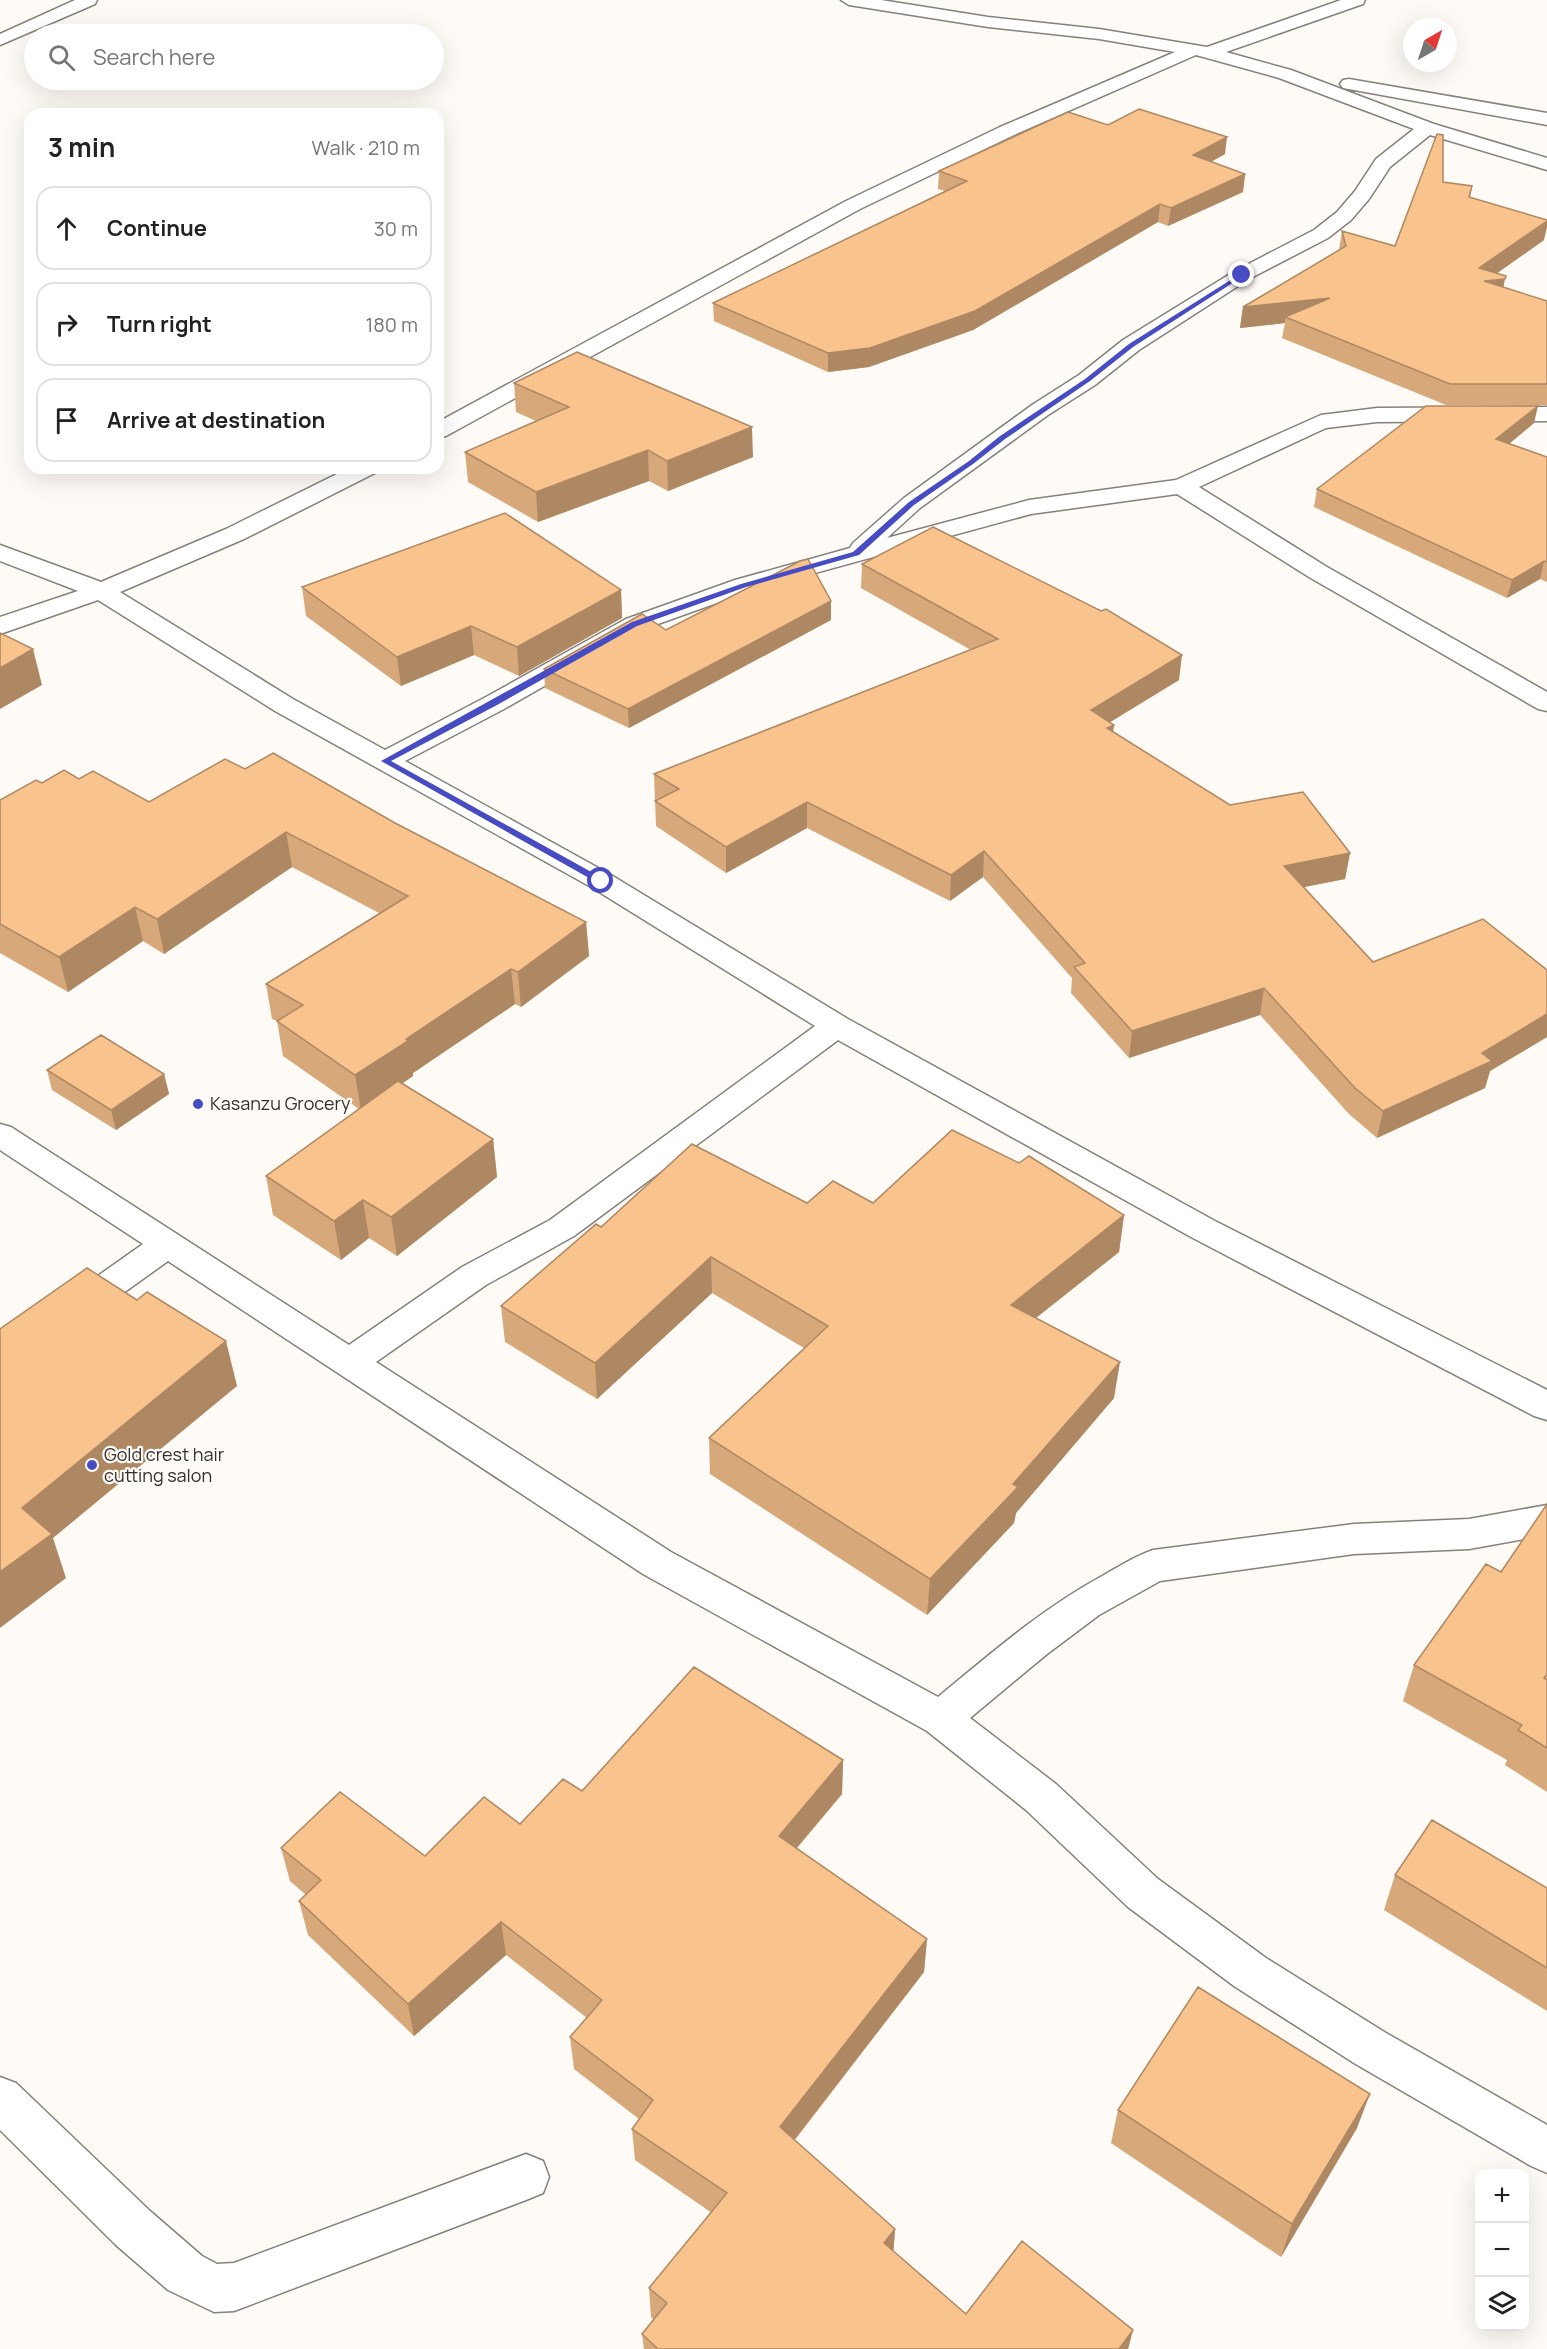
<!DOCTYPE html>
<html lang="en">
<head>
<meta charset="utf-8">
<style>
	body { margin:0; font-family:Manrope,sans-serif; background:#f6f6f6; color:#222 }
	.controls { position:absolute; right:18px; bottom:18px; display:grid; overflow:hidden; border-radius:12px; box-shadow:0 6px 24px #0002 }
	.controls button { width:54px; height:54px; display:grid; place-items:center; padding:0; border:0; border-bottom:2px solid #e0e0e0; background:#fff; color:#222; font:30px sans-serif }
	.compass { position:absolute; left:1403px; top:18px; width:54px; height:54px; border-radius:50%; background:#fff; box-shadow:0 6px 24px #0002; rotate:39deg }
	.stop { position:absolute; width:18px; height:18px; margin:-14px; border:4px solid #484cc2; border-radius:50%; background:#fff }
	.stop.end { background:#484cc2; border-color:#fff; box-shadow:0 2px 6px #0008 }
	.list { margin:0; padding:0; list-style:none }
	h2 { display:flex; justify-content:space-between; align-items:center; height:78px; margin:0; padding:0 24px; font-size:26px }
	h2 small { font-size:20px; font-weight:400; color:#767676 }
	.list li { display:grid; grid-template-columns:39px 1fr auto; gap:18px; align-items:center; box-sizing:border-box; height:84px; margin:0 12px 12px; padding:0 12px; border:2px solid #e0e0e0; border-radius:18px }
	.list b { display:block; font-size:22px; white-space:nowrap }
	.list em { font-size:20px; font-style:normal; color:#767676 }
	.icon { flex:none; width:33px; height:33px; fill:none; stroke:currentColor; stroke-width:2; stroke-linecap:round; stroke-linejoin:round }
	.map { position:relative; flex:none; width:1547px; height:2349px; overflow:hidden }
	.search { position:absolute; background:#fff; box-shadow:0 6px 24px #0002; left:24px; top:24px; width:420px; height:66px; display:flex; align-items:center; gap:15px; box-sizing:border-box; padding:0 21px; border-radius:33px; color:#767676; font-size:22px }
	.panel { position:absolute; background:#fff; box-shadow:0 6px 24px #0002; left:24px; top:108px; width:420px; height:366px; border-radius:18px }
	.map>svg:first-child { display:block }
	.lines { fill:none; stroke-linecap:round; stroke-linejoin:round }
	.minor-casing { stroke:#86807a; stroke-width:3 }
	.minor { fill:#fff; fill-rule:evenodd }
	.wall { fill:#d6a87a }
	.shaded-wall { fill:#ae8863 }
	.building { fill:#f9c38e; stroke:#ae8863; stroke-width:1.5 }
	.route { fill:#484cc2 }
	.poi-dot { fill:#484cc2; stroke:#fefaf6; stroke-width:2 }
	.labels { text-anchor:middle; stroke-width:4.5; stroke-linejoin:round; paint-order:stroke }
	.poi-label { font-size:18px; fill:#32302d; stroke:#fefaf6; text-anchor:start }
</style>
</head>
<body>
<div class="map">
<svg width="1547" height="2349" viewBox="0 0 1547 2349">
	<rect width="100%" height="100%" fill="#fefaf6"/>
	<g class="lines">
		<!-- minor casing -->
		<g class="minor-casing">
			<path id="minor" d="M75,0h22l-2,4 -95,41v-11z
				M841,0h40l107,17 111,12 108,18 134,-47h24l-2,4 -137,48 65,18 143,54 113,34v12l-117,-35 -40,32 -21,32 -18,21 -23,18 -79,41 -110,71 -44,35 -47,30 -128,93 -33,30 142,-38 147,-20 145,-65 56,-7 170,-1v14l-170,1 -51,6 -127,59 128,80 220,125v19l-9,-2 -229,-132 -132,-83 -146,20 -278,76 -109,39 -140,80 -99,52 206,114 237,144 367,202 332,169v30l-13,-4 -343,-179 -353,-197 -264,196 -88,49 -110,77 295,190 267,145c53,-44 105,-89 166,-122 16,-9 31,-19 49,-25l201,-26 115,-5 78,-14v30l-78,14 -115,5 -194,27 -61,34 -52,39 -77,64 86,66 102,95 108,79 120,75 161,92v48l-16,-7 -177,-103 -120,-77 -106,-79 -102,-97 -99,-79 -284,-157 -475,-313 -155,111 -13,4v-31l143,-101 -143,-94v-26l11,3 338,218 113,-78 88,-47 265,-194 -224,-139 -316,-176 -177,-111 -98,34v-17l78,-26 -78,-30v-16l101,37 125,-53 123,-61h30l-4,5 -131,66 -124,53 173,107 92,51 101,-53 140,-78 109,-39 115,-32 3,-5 51,-45 128,-93 47,-30 44,-35 112,-69 79,-41 23,-18 18,-21 21,-32 38,-30 -135,-51 -83,-23 -182,80 -154,74 -414,227 -8,2v-16l408,-221 154,-74 175,-75 -76,-13 -111,-12 -139,-22z
				M1349,79l198,34v12l-204,-37 -3,-4 3,-4z
				M0,2077l16,6 134,128 52,45 15,8 17,-1 292,-109 17,7 6,16 -6,16 -17,7 -292,111 -20,1 -46,-22 -52,-45 -116,-115z"/>
		</g>
		<!-- minor -->
		<use href="#minor" class="minor"/>
	</g>
	<!-- wall -->
	<path class="wall" d="M1108,125l117,29 -14,8 34,12 -2,18 -75,34 -10,-4 -185,108 -104,37 -41,5 -114,-51 -1,-18 232,-112 -7,-2 1,-18z
		M1443,182l29,4 -2,12 74,42 -47,33 7,15 43,13v104h-101l-164,-67 3,-15 -45,5 3,-21 96,-57 3,-19 53,15z
		M514,383l239,74 -85,34 -19,-10 -111,41 -70,-40 -3,-30 71,-31 -20,-9z
		M1534,423l-25,21 38,13v125l-7,-3 -33,19 -193,-91 3,-18z
		M862,564l317,116 -69,42 3,10 117,73 120,48 -5,26 -41,8 69,75 174,8v67l-57,34 -5,17 -108,50 -28,-24 -89,-99 -131,43 -58,-65 1,-15 -89,-101 -33,24 -143,-73 -81,45 -70,-47 -2,-52 317,-124 -110,-62z
		M302,587l319,3 1,28 -103,58 -45,-21 -73,31 -95,-70z
		M831,601v19l-202,108 -84,-40 -1,-19 122,-39z
		M245,769l150,54 191,99 3,34 -68,51 -6,-3 -102,69v3l-11,8 91,55 4,38 -100,79 -28,-18 -28,22 -68,-45 -7,-39 93,-67 -76,-53 -6,-35 -5,-2 -6,-35 113,-71 -87,-46 -128,87 -21,-13 -75,51 -68,-39v-153l42,-17 37,-4 70,23z
		M47,1070l117,4 5,20 -53,36 -64,-40z
		M1019,1163l105,52 -5,37 -83,66 78,80 -98,115 -2,10 -87,92 -217,-141 -1,-36 95,-90 -92,-55 -115,106 -92,-57 -4,-36 100,-79 206,-24h66z
		M1547,1504v288l-42,-27 2,-5 -104,-59 11,-36 87,-93z
		M843,1760l-1,34 -45,54 130,91 -3,33 -129,168 100,89 -2,23 73,62 167,16 -5,19h-484l-2,-15 12,-14 -3,-3 -2,-29 63,-75 -77,-53 -3,-31 7,-10 -65,-50 -4,-32 17,-19 -81,-63 -92,81 -106,-101 -9,-34 7,-6 -16,-14 -9,-33 144,8 95,-32 62,-33z
		M1395,1875l152,13v123l-163,-101z
		M1118,2110l239,18 -76,129 -170,-114z"/>
	<!-- shaded-wall -->
	<path class="shaded-wall" d="M1227,137l-2,17 -35,19 3,-18z
		M1245,174l-2,18 -75,34 3,-18z
		M1160,204l-2,18 -185,108 -104,37 -41,5v-19z
		M1547,221v6l-3,13 -58,41 19,-2 -4,21 -21,2 -1,-34z
		M1330,298l-45,19v6l-45,5 3,-21z
		M1538,406l-4,17 -41,34 3,-18z
		M752,427l1,30 -85,34 -1,-30z
		M648,450l1,31 -111,41 -2,-30z
		M1544,561l-4,18 -33,19 5,-18z
		M621,590l1,28 -103,58 -2,-29z
		M831,601v19l-202,108 -1,-19z
		M471,626l3,29 -73,31 -4,-29z
		M33,649l9,36 -42,24v-41z
		M1182,655l-3,25 -90,55 2,-25z
		M1114,725l-3,26 -4,-23z
		M807,802v26l-81,45v-26z
		M286,832l6,35 -128,87 -7,-35z
		M984,851l-1,26 -33,24 1,-26z
		M1350,853l-5,26 -66,13 5,-26z
		M135,907l8,34 -75,51 -9,-35z
		M586,922l3,34 -68,51 -3,-35z
		M511,969l4,35 -102,69v3l-52,34 -6,-35 51,-36z
		M1264,988l-4,27 -131,43 3,-27z
		M1547,1014v23l-57,34 -5,17 -108,50 6,-27z
		M164,1074l5,20 -53,36 -5,-20z
		M493,1139l4,38 -100,79 -6,-39z
		M363,1200l6,38 -28,22 -7,-39z
		M1124,1215l-5,37 -112,89 4,-36z
		M711,1257l1,36 -115,106 -2,-36z
		M226,1341l11,45 -184,152 13,40 -66,50v-56l22,-64z
		M1120,1362l-6,36 -98,115 -2,10 -87,92 3,-36z
		M843,1760l-1,34 -63,75v-33z
		M501,1922l5,33 -92,81 -6,-32z
		M927,1939l-3,33 -144,186v-31z
		M1370,2094l-13,34 -76,129 11,-33z
		M895,2229l-2,30 -9,-16z
		M1133,2330l-5,19h-9z"/>
	<!-- building -->
	<path class="building" d="M1139,109l88,28 -34,18 52,19 -74,34 -11,-4 -185,107 -105,37 -42,5 -115,-50 254,-122 -28,-10 129,-59 40,13z
		M1437,134l6,1v47l29,4 -3,11 78,23v1l-68,47 27,8 -1,3 -21,2 63,20v83h-97l-165,-67 45,-19 -87,9 103,-61 -4,-15 53,15z
		M577,352l175,75 -85,34 -19,-11 -112,42 -71,-40 104,-45 -55,-24z
		M1426,406h112l-42,33 51,18v105l-3,-1 -32,19 -195,-91z
		M505,513l116,77 -104,57 -46,-21 -74,31 -95,-70z
		M933,527l168,84 5,-2 76,46 -91,55 23,15 -7,3 123,77 73,-13 47,61 -66,13 89,96 110,-43 64,51v44l-65,39 10,8 -109,50 -28,-23 -91,-100 -132,43 -58,-64 11,-4 -101,-112 -33,24 -144,-73 -81,45 -71,-46 24,-12 -25,-15 344,-135 -136,-75z
		M808,559l23,42 -203,108 -84,-40 98,-55 24,16 134,-69z
		M0,633l33,16 -33,19z
		M273,753l122,70 191,99 -68,50 -7,-3 -105,70 2,2 -53,34 -78,-54 26,-16 -37,-21 142,-88 -122,-64 -129,87 -22,-12 -76,50 -59,-33v-124l36,-20 6,3 22,-13 15,9 14,-8 56,31 76,-43 20,10z
		M101,1035l63,39 -53,36 -64,-40z
		M398,1081l95,58 -102,78 -28,-17 -29,21 -68,-45z
		M952,1130l67,33 10,-7 95,59 -113,90 109,57 -107,122 5,3 -88,92 -221,-141 119,-112 -117,-69 -116,106 -94,-57 95,-82 5,3 91,-83 115,59 26,-22 40,22z
		M87,1268l50,32 10,-8 79,49 -204,167 30,26 -52,38v-243z
		M1547,1504v170l-3,4 3,2v68l-29,-18 4,-5 -108,-60 72,-101 15,8z
		M694,1667l149,93 -64,76 148,103 -147,188 115,102 -11,14 82,71 56,-73 111,89 -14,19h-461l-16,-15 25,-31 -18,-15 78,-95 -95,-64 21,-29 -83,-63 32,-37 -101,-78 -93,82 -109,-103 22,-21 -40,-32 59,-56 85,64 59,-59 36,27 43,-45 19,12z
		M1432,1820l115,68v80l-152,-93z
		M1198,1987l172,107 -78,130 -174,-114z"/>
	<!-- route -->
	<path class="route" d="M1240,274l5,1 -112,72 -43,34 -85,58 -32,25 -59,41 -55,50 -113,32 -109,39 -140,79 -106,56 213,118v4h-6l-217,-122 251,-139 109,-38 112,-32 56,-50 60,-41 31,-25 85,-57 44,-35z"/>
	<!-- markers -->
	<g class="poi-dot">
		<circle cx="198" cy="1104" r="6"/>
		<circle cx="92" cy="1465" r="6"/>
	</g>
	<g class="labels">
		<!-- poi labels -->
		<g class="poi-label">
			<text x="210" y="1110">Kasanzu Grocery</text>
			<text x="104" y="1461">Gold crest hair<tspan x="104" dy="21">cutting salon</tspan></text>
		</g>
	</g>
</svg>
<div class="controls">
<button>+</button>
<button>−</button>
<button><svg class="icon" aria-label="layers" viewBox="0 0 24 24"><path d="M12 4l9 5-9 5-9-5zM3 14l9 5 9-5"/></svg></button>
</div>
<svg class="compass" viewBox="-18 -18 36 36"><path d="M0-13l5 13h-10z" fill="#e53935"/><path d="M0 13l5-13h-10z" fill="#767676"/></svg>
<div class="stop" style="left:601px;top:881px"></div>
<div class="stop end" style="left:1242px;top:275px"></div>
<div class="search"><svg class="icon" aria-label="search" viewBox="0 0 24 24"><circle cx="10" cy="10" r="6"/><path d="M15 15l6 6"/></svg>Search here</div>
<section class="panel">
<h2>3 min<small>Walk · 210 m</small></h2>
<ul class="list">
<li><svg class="icon" aria-label="ahead" viewBox="0 0 24 24"><path d="M12 20V5M6 11l6-6 6 6"/></svg><div><b>Continue</b></div><em>30 m</em></li>
<li><svg class="icon" aria-label="right" viewBox="0 0 24 24"><path d="M7 20v-9h11M14 6l5 5-5 5"/></svg><div><b>Turn right</b></div><em>180 m</em></li>
<li><svg class="icon" aria-label="arrive" viewBox="0 0 24 24"><path d="M6 21V4h12l-3 4 3 4H6"/></svg><div><b>Arrive at destination</b></div></li>
</ul>
</section>
</div>
</body>
</html>
